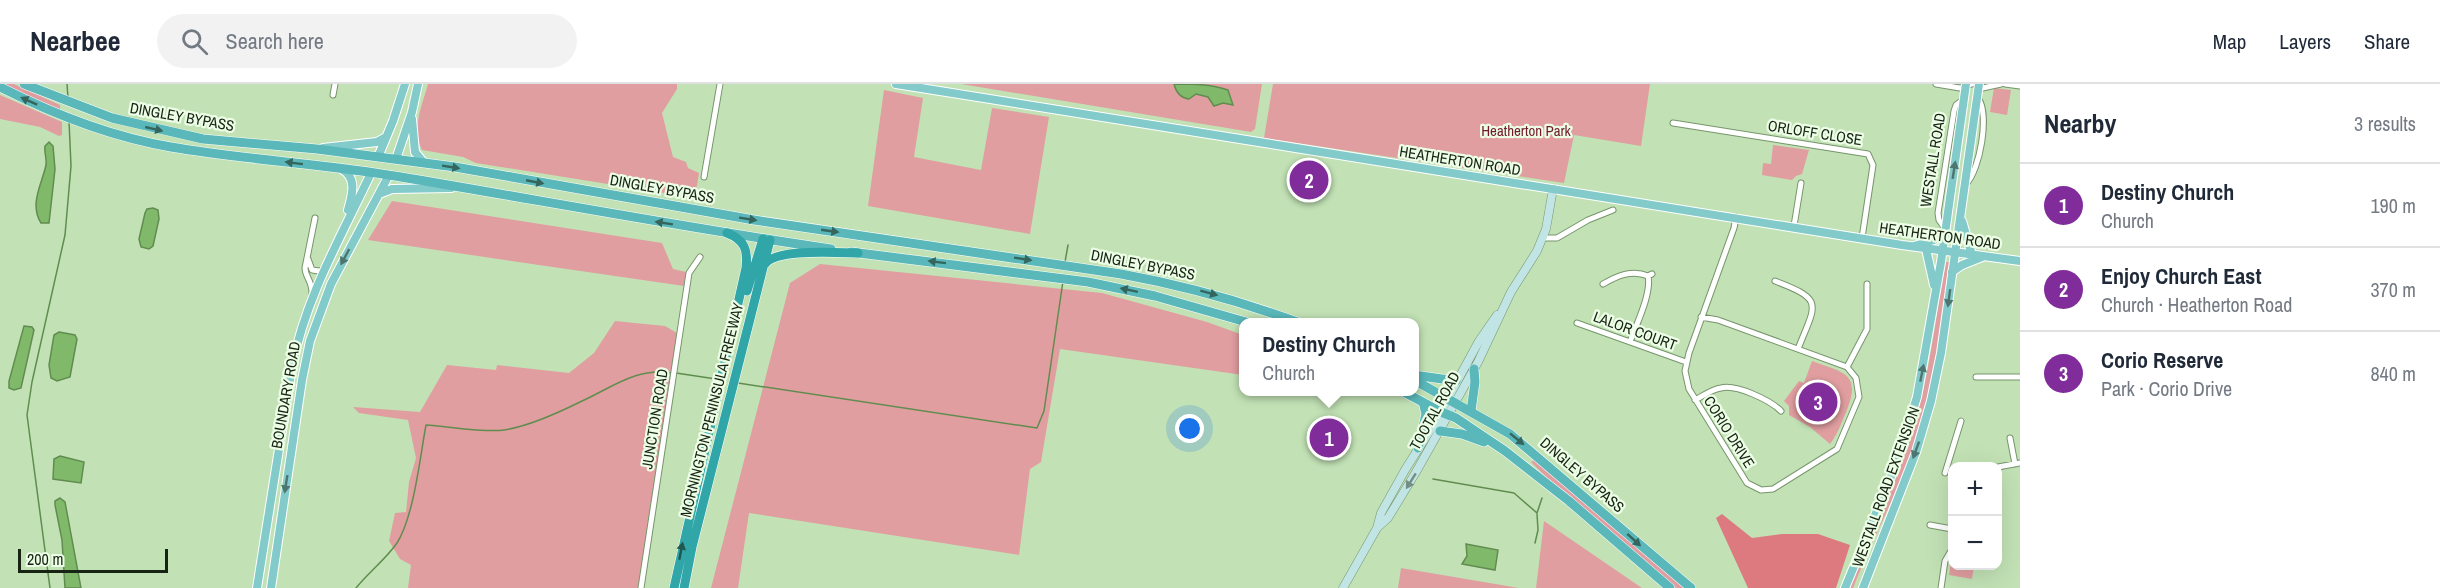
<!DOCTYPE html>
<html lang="en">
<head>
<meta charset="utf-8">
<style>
	body { margin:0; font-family:"Archivo Narrow",sans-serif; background:#f2f2f3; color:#1f2937 }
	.controls { position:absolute; right:18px; bottom:18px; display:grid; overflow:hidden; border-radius:12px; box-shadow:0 6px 24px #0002 }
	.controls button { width:54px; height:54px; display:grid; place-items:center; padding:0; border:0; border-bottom:2px solid #e0e1e3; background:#fff; color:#1f2937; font:30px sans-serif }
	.scale { position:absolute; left:18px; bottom:15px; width:150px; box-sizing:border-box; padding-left:6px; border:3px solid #172313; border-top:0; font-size:16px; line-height:21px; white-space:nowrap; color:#172313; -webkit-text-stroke:4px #edfee7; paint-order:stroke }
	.you { position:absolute; left:1190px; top:345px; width:21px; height:21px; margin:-15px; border:4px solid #fff; border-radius:50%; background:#1a73e8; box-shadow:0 0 0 9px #1a73e833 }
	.badge { display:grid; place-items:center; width:39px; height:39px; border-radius:50%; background:#812c9b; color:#fff; font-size:20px; font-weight:700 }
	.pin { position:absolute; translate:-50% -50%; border:3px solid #fff; box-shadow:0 2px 6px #0006 }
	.popup { position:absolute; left:1239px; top:234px; width:180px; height:78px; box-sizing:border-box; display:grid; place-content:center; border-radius:12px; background:#fff; filter:drop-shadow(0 2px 4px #0005); font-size:20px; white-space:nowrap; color:#747a83 }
	.popup b { font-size:22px; color:#1f2937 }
	.popup::after { content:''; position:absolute; left:50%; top:100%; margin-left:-12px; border:12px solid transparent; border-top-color:#fff }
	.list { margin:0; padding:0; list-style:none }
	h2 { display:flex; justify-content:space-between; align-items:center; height:78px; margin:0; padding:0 24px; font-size:26px }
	h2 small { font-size:20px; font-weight:400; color:#747a83 }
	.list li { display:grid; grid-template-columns:39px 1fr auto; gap:18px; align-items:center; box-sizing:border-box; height:84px; padding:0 24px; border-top:2px solid #e0e1e3 }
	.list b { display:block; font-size:22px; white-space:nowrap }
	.list p { margin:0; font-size:20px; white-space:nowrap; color:#747a83 }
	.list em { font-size:20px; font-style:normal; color:#747a83 }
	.icon { flex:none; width:33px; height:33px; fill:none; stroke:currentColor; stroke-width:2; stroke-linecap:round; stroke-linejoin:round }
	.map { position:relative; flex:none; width:2020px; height:504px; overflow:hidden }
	header { display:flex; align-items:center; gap:36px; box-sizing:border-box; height:84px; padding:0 30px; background:#fff; border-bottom:2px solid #e0e1e3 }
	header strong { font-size:28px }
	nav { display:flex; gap:33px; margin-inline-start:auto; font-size:21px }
	.search { width:420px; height:54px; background:#f2f2f3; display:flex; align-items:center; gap:15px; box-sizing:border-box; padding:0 21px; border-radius:33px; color:#747a83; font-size:22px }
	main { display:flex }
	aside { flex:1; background:#fff }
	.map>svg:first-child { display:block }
	.green { fill:#e19ea0 }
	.forest { fill:#dd7a80 }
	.water { fill:#81b96a; stroke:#618c50; stroke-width:1.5 }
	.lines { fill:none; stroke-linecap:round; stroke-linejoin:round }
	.stream { stroke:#618c50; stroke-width:1.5 }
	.minor-casing { stroke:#77956c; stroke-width:7 }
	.secondary-casing { stroke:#77956c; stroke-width:9 }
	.primary-casing { stroke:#fff; stroke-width:10 }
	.trunk-casing { stroke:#fff; stroke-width:10 }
	.motorway-casing { stroke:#fff; stroke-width:10 }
	.minor { stroke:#fff; stroke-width:5 }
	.secondary { stroke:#c1e4e5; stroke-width:8 }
	.primary { stroke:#83cacb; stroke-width:8 }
	.trunk { stroke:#5ab8ba; stroke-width:9 }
	.motorway { stroke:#30a6a8; stroke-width:9 }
	.oneway { fill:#35665e }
	.oneway2 { fill:#4d766f }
	.oneway3 { fill:#748d86 }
	.oneway4 { fill:#21574f }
	.labels { text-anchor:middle; stroke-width:4.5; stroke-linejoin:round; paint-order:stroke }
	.street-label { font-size:15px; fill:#172313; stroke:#edfee7 }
	.park-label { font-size:15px; fill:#731a28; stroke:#edfee7 }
</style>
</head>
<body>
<header>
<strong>Nearbee</strong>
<div class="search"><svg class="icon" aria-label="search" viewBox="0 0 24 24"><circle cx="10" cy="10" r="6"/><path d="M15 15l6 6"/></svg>Search here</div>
<nav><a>Map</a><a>Layers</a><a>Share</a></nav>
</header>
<main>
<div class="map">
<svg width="2020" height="504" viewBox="0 0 2020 504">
	<rect width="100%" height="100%" fill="#c2e2b5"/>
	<!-- green -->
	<path class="green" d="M3,0h11l46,21v5z
		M428,0h249v5l-15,24 11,44 13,5 2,6 11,5 -4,25 -219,-35 -13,-6 -41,-7c-11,-21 0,-44 6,-66z
		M961,0h301l-7,45 -4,3z
		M1273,0h377l-9,62 -67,-11 -10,48 -300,-45z
		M1994,4l17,2 -4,25 -17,-3z
		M884,6l39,8 -9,59 67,13 11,-62 57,9 -19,117 -162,-28z
		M0,11l62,27v13l-3,1 -19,-9 -40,-8z
		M1773,61l36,5 -7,24 -6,2 -4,4 -30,-5 1,-12 8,1z
		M392,117l270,42 11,26 13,3 -2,14 -316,-46z
		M1946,178h4v3c-9,59 -16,122 -36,179 -16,50 -42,95 -61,144h-4c20,-53 47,-104 64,-159 17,-54 22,-111 33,-167z
		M820,180l282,29 105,29 36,13v40l-183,-26 -19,113 -11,7 -11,86 -270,-42 -11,75h-27l79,-305z
		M615,237l50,5 12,7 -38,255h-231l3,-23 -11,-6 -11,-18 6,-28 11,-1 3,-30 7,-24 -8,-38 -49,-7 -6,-6 67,5 27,-47 49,5 1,-5 72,8 25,-20z
		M1812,277c29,11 50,11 35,49 -5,11 -9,24 -17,34l-20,-17 -21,-12v-9l-5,-5 15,-20 5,2z
		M1534,376l150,128h-8l-127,-108 -18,-18z
		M1544,437l98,67h-106z
		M1951,478l1,4h22l-2,13 -23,-4z
		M1401,484l118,20h-121z"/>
	<!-- forest -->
	<path class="forest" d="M1722,430l30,24 30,-4h36l32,11 -14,43h-88l-32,-70z"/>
	<!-- water -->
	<path class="water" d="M1174,0c19,0 37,0 54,6l5,15 -10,-2 -9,3 -6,-9 -12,-3 -7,5c-9,-1 -13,-7 -15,-15z
		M49,58l4,4 2,23 -6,54h-8c-12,-19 1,-39 5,-58 1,-7 -2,-12 -1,-19z
		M153,124l5,2 1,9 -6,27 -4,3 -8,-2 -2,-8 6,-26 2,-4z
		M24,242l8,1 2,3 -13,58 -7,2 -5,-2v-7z
		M59,248l16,3 2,4 -7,38 -13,4 -6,-3 -2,-13 5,-30z
		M60,372l24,6 -3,21 -28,-4 1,-20z
		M60,414l5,4 16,86h-16l-3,-48 -7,-35v-4z
		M1466,460l32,6 -3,20 -33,-6 5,-8z"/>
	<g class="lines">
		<!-- stream -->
		<path class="stream" d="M67,0l1,14
			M1065,178l3,-17
			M676,289l40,6
			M738,299l299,45 7,-17 19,-130
			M1433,395l81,14 23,20 5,-15
			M1535,459l3,-13 -1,-16
			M50,504l-23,-173 5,-33 33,-147 6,-69 -2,-45
			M356,504c13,-16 29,-28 41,-45 17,-27 23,-86 29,-118 20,1 60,8 78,5 26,-4 54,-17 78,-29 29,-13 55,-34 89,-28"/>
		<!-- minor casing -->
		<g class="minor-casing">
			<path id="minor" d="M1936,0l24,4 12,-4
				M2005,0l15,2
				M1978,5l23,-5
				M333,11l2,-11
				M1673,39l195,31 5,11 -11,73
				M704,93l16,-93
				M1966,100c14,-14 24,-70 12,-86
				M1794,142l7,-43
				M1944,143l-5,-7 -1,-7 16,-102 2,-6 8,-6
				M1543,154h14l31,-18 25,-10
				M308,175l4,11 7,1 4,-1
				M1775,197c50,19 41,22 23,68
				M1603,200c14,-8 29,-15 45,-8l4,-2
				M312,209c0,-13 -7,-16 -7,-25l10,-50
				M1701,233l17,3 129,47 9,11 3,19 -22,52 -64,40 -12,1 -14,-7 -58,-94 -4,-18 4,-18 45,-125 2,-11
				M1577,239l109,39
				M1630,258c6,-17 22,-49 18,-66
				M1847,283l20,-38v-45
				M1976,293h44
				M1695,316c8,-4 17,-11 26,-12 15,-4 49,12 60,23
				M2010,354l5,26
				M1998,383l22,-4
				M1945,389l16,-52
				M1930,441l22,4
				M641,504l48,-315 11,-16
				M1941,504l4,-27 7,-12"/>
		</g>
		<!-- secondary casing -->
		<g class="secondary-casing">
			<path id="secondary" d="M1377,444l11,-10 28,-46 62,-110 33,-70 26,-41 9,-22 7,-40
				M1343,504l34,-60 4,-15 24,-43 29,-46 45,-83 18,-26"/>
		</g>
		<!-- primary casing -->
		<g class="primary-casing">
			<path id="primary" d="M896,0l1006,161 118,16
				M412,35l3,33 9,11
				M323,64l54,-6 9,-5
				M378,73l15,-36 12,-37
				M396,75l16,-47 6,-28
				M341,85c17,8 11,27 7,41
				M379,110l13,-5 59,-1
				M1962,137l10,34
				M1914,162l20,-6 10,-7
				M1926,165l8,36
				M1952,188l10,-7 20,-8
				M257,504l35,-221c14,-71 49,-130 79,-194
				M271,504l31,-208 8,-39 21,-57 58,-109
				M1845,504l50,-121 22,-70 24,-135 25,-178
				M1863,504l53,-136 15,-51 10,-48 38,-269"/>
		</g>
		<!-- trunk casing -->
		<g class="trunk-casing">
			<path id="trunk" d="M24,0l88,34 91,21 114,10 138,18 299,53 367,54c61,11 119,27 176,48
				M0,3c53,27 112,50 171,60 76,13 154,17 230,30 143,24 286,51 430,72
				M851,168l237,30 67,14 91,26
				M1414,291l42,6
				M1414,296l96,54 181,154
				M1404,308l37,20 15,6 49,33 64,50 101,87
				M1471,327l4,-29 -1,-13
				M1440,347l22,3 22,8
				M1418,364l8,-34 -3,-12"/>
		</g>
		<!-- motorway casing -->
		<g class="motorway-casing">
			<path id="motorway" d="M765,180c11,-16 74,-11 93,-11
				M747,207l16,-52
				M674,504l72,-320c2,-18 -1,-28 -19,-35
				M684,504l8,-41 78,-307"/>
		</g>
		<!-- minor -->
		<use href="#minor" class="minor"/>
		<!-- secondary -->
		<use href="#secondary" class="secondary"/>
		<!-- primary -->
		<use href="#primary" class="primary"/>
		<!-- trunk -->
		<use href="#trunk" class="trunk"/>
		<!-- motorway -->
		<use href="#motorway" class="motorway"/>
	</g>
	<!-- one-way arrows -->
	<defs><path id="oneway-solid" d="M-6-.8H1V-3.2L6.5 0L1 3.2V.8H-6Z" transform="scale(1.5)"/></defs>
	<g class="oneway">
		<use href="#oneway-solid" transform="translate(29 17) rotate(-156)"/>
		<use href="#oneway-solid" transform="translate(154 45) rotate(13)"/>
		<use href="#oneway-solid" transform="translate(294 79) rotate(-173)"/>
		<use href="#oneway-solid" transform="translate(451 83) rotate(9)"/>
		<use href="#oneway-solid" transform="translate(535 98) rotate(11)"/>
		<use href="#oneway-solid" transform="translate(748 135) rotate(9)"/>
		<use href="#oneway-solid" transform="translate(664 139) rotate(-171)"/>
		<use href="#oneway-solid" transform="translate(830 147) rotate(8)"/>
		<use href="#oneway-solid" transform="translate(1023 175) rotate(9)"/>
		<use href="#oneway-solid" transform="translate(937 178) rotate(-173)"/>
		<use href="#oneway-solid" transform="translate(1129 206) rotate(-168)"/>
		<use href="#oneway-solid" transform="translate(1209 209) rotate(15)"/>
		<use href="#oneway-solid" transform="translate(1517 355) rotate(39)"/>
		<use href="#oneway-solid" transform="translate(1634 456) rotate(42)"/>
	</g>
	<g class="oneway2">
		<use href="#oneway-solid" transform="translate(1954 86) rotate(-81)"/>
		<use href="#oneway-solid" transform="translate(345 173) rotate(118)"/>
		<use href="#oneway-solid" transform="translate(1949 214) rotate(98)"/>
		<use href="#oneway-solid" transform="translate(1922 289) rotate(-79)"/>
		<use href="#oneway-solid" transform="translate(1916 366) rotate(110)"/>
		<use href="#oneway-solid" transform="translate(286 400) rotate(99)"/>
	</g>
	<use class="oneway3" href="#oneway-solid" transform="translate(1411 397) rotate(122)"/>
	<use class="oneway4" href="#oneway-solid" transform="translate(681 467) rotate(-79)"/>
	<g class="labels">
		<!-- street labels -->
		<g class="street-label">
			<text transform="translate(182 33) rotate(10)" y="5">DINGLEY BYPASS</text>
			<text transform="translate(1815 49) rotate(9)" y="5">ORLOFF CLOSE</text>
			<text transform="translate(1933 76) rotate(-81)" y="5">WESTALL ROAD</text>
			<text transform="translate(1460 77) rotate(9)" y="5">HEATHERTON ROAD</text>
			<text transform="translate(662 105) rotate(10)" y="5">DINGLEY BYPASS</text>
			<text transform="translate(1940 152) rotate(8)" y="5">HEATHERTON ROAD</text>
			<text transform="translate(1143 181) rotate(11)" y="5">DINGLEY BYPASS</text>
			<text transform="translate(1635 247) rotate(20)" y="5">LALOR COURT</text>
			<text transform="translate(286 311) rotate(-80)" y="5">BOUNDARY ROAD</text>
			<text transform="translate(712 326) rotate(-76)" y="5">MORNINGTON PENINSULA FREEWAY</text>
			<text transform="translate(1435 327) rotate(-61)" y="5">TOOTAL ROAD</text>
			<text transform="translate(655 335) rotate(-81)" y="5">JUNCTION ROAD</text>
			<text transform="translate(1729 348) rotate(58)" y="5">CORIO DRIVE</text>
			<text transform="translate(1582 391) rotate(41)" y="5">DINGLEY BYPASS</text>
			<text transform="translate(1886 403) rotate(-70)" y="5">WESTALL ROAD EXTENSION</text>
		</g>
		<!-- park labels -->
		<g class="park-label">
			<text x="1526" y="52">Heatherton Park</text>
		</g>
	</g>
</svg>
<div class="controls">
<button>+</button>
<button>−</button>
</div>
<div class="scale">200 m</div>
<div class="you"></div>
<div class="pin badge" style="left:1329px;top:354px">1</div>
<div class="popup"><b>Destiny Church</b>Church</div>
<div class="pin badge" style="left:1309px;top:96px">2</div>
<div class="pin badge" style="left:1818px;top:318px">3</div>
</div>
<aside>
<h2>Nearby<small>3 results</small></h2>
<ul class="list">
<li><span class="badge">1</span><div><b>Destiny Church</b><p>Church</p></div><em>190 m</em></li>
<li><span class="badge">2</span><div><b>Enjoy Church East</b><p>Church · Heatherton Road</p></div><em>370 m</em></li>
<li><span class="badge">3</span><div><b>Corio Reserve</b><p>Park · Corio Drive</p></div><em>840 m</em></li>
</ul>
</aside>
</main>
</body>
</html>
